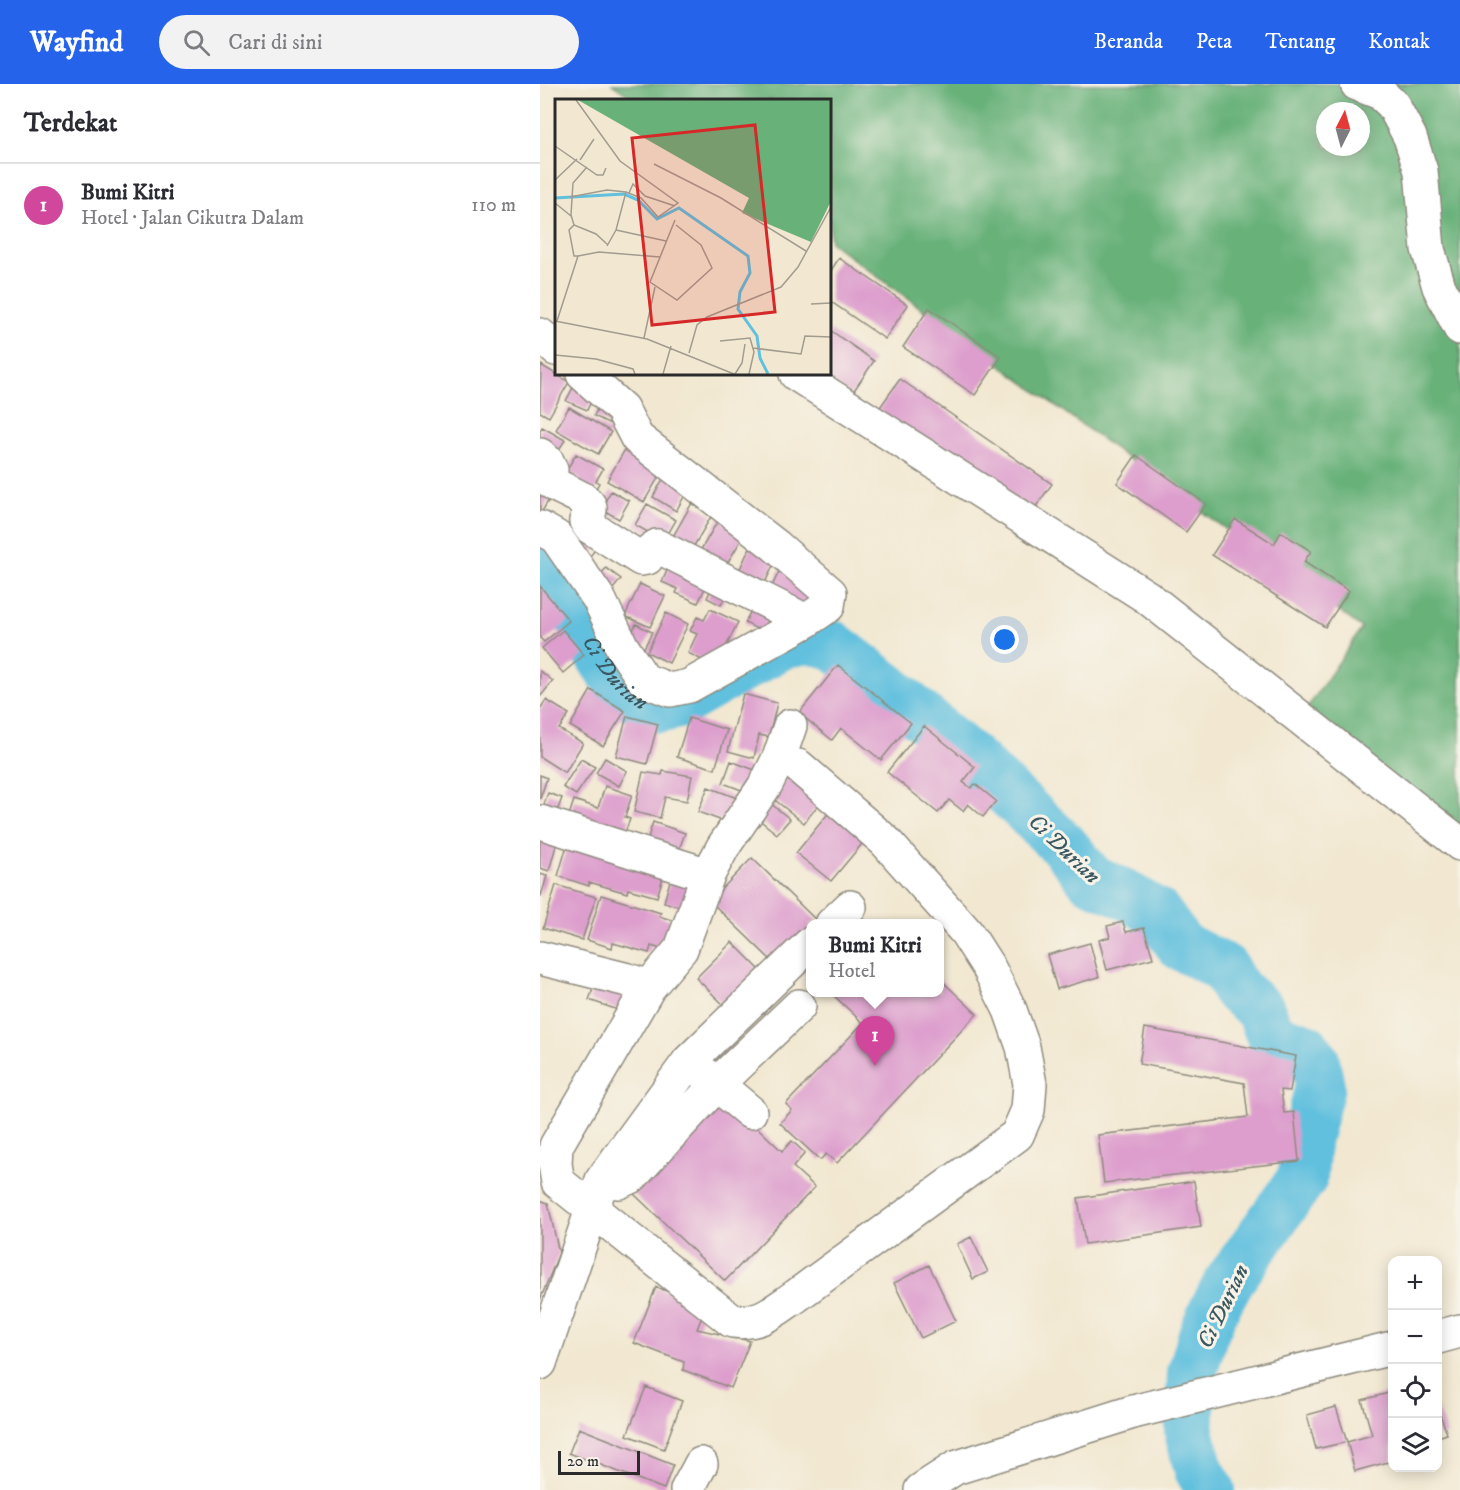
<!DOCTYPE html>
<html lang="id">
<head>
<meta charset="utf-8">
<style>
	body { margin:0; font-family:"IM FELL DW Pica",serif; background:#f2f2f3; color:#2b2b33 }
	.controls { position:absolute; right:18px; bottom:18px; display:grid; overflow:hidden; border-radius:12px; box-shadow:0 3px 15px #0003 }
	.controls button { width:54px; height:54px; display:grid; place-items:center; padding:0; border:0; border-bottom:2px solid #e1e1e2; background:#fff; color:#2b2b33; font:30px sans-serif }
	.compass { position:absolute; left:776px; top:18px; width:54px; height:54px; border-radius:50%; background:#fff; box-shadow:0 3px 15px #0003; rotate:6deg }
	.scale { position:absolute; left:18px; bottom:15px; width:82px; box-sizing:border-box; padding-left:6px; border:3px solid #2b2b2b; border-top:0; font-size:16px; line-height:21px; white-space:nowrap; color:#2b2b2b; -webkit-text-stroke:4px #f7f3e8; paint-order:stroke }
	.you { position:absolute; left:465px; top:556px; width:21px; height:21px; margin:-15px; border:4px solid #fff; border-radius:50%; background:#1a73e8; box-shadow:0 0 0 9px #1a73e833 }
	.badge { display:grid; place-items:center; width:39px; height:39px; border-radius:50%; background:#2563eb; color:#fff; font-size:20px; font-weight:700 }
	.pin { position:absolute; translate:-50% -50px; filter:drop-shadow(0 2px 3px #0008) }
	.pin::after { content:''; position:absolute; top:32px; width:21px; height:18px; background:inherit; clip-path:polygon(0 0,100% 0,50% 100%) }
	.popup { position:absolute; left:266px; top:835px; width:138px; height:78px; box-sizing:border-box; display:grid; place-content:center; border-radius:12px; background:#fff; filter:drop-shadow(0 2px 4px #0005); font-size:20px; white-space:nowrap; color:#7c7c81 }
	.popup b { font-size:22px; color:#2b2b33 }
	.popup::after { content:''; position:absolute; left:50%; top:100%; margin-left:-12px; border:12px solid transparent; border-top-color:#fff }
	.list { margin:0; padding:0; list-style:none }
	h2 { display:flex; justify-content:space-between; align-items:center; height:78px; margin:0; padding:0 24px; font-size:26px }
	h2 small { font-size:20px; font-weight:400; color:#7c7c81 }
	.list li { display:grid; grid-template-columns:39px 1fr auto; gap:18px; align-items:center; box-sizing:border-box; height:84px; padding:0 24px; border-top:2px solid #e1e1e2 }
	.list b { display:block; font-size:22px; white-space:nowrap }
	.list p { margin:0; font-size:20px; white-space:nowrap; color:#7c7c81 }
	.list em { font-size:20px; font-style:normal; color:#7c7c81 }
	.icon { flex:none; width:33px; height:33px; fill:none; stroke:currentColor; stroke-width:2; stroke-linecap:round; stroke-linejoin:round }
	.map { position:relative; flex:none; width:920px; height:1406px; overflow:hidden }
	header { display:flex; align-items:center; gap:36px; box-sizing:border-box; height:84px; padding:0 30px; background:#2563eb; color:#fff }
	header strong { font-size:28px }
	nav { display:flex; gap:33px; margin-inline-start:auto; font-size:21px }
	.search { width:420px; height:54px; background:#f2f2f3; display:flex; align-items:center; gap:15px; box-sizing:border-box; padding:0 21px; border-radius:33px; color:#7c7c81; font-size:22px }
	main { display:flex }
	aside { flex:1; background:#fff }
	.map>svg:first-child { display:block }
	.forest { fill:#68b179; stroke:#4a6e52; stroke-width:1.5; fill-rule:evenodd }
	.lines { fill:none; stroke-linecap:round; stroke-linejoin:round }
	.river { stroke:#60c0de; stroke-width:50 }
	.building { fill:#dd9ecd }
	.minor-casing { stroke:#8e8a7e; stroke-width:36 }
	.minor { stroke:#fff; stroke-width:33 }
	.labels { text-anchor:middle; stroke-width:6; stroke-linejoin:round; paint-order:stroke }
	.water-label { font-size:22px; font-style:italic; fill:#3b5861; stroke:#f7f3e8 }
	.inset-river { fill:none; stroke:#60c0de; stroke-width:3 }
	.inset-road { fill:none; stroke:#a29c8f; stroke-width:1.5 }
	.view { fill:#d62828; fill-opacity:0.15; stroke:#d62828; stroke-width:3 }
	.inset-edge { fill:none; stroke:#2b2b2b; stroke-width:3 }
</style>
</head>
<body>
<header>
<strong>Wayfind</strong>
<div class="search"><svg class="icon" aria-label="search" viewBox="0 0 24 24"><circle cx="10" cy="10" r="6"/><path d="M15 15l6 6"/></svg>Cari di sini</div>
<nav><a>Beranda</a><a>Peta</a><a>Tentang</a><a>Kontak</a></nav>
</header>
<main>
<aside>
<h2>Terdekat<small></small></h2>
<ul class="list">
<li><span class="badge" style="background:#d1479c">1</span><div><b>Bumi Kitri</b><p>Hotel · Jalan Cikutra Dalam</p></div><em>110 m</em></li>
</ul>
</aside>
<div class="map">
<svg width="920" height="1406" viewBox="0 0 920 1406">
	<rect width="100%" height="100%" fill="#f7f3e8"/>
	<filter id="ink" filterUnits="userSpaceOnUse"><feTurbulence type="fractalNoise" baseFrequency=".0167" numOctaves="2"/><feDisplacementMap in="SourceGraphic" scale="12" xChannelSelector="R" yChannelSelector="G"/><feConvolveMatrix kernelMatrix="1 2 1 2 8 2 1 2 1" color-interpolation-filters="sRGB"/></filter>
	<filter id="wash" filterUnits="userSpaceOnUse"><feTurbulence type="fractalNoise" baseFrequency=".008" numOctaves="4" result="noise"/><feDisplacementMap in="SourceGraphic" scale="24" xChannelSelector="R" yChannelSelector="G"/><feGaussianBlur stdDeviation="1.35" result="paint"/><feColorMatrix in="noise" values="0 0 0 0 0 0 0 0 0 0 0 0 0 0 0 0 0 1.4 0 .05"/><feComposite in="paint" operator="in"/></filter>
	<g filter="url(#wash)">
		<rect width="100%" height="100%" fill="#f2e8d1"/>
		<!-- forest -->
		<path class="forest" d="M72,0h848v745l-167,-100 69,-101 -532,-386v-142h-195zM785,27h36v36h-36z"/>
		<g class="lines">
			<!-- river -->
			<path class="river" id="s1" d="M0,470c6,9 13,18 19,27 24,38 51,118 101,127 5,0 12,-3 18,-4l105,-60 23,-5 25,5 55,42 85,72 93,88 28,34 29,12 36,21 24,33 43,22 11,20 26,23 9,23 12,6 24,8 9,12 5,26 -14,55 -3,36 -73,103 -16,29 -11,26 -11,38 -3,59 10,38 12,20"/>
		</g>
		<g id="blocks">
			<!-- building -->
			<path class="building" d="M299,174l69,47 -23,34 -55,-38v-29z
				M389,224l72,49 -26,38 -72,-48z
				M290,246l44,31 -23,34 -31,-21h10z
				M1,281l28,17 -20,35 -9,-5z
				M360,295l152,105 -22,31 -152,-105z
				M36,298l20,9 -9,19 -21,-9z
				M61,317l11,24 -18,-9z
				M29,323l42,25 -13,22 -42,-24z
				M2,343l23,13 -11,18 -14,-8v-19z
				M87,362l37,22 -20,34 -37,-21z
				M36,370l27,15 -7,12 3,2 -9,16 -16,-9 6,-11 -14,-8z
				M596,371l70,49 -20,28 -69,-49z
				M127,388l23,14 -14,25 -23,-14z
				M0,399l14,8 -14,24z
				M71,407l18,10 -10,18 -18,-10z
				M152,419l20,12 -21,36 -20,-11z
				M107,420l29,16 -12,21 -29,-16z
				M180,433l26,15 -21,35 -26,-14z
				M695,435l39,25 7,-12 30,19 -7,11 45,29 -24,36 -113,-72z
				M41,444l19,15 -15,20 -20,-15z
				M212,459l26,12 -15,32 -26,-12z
				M129,482l38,18 -9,19 -22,-10 2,-4 -16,-7z
				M241,483l36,17 -12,26 -36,-17z
				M66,484l15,11 -15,19 -14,-12z
				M100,500l25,12 -15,31 -25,-11z
				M0,502l29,35 -25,21 -4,-4z
				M172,503l15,7 -6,11 -14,-7z
				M214,520l18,8 -9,20 -18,-9z
				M170,525l28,13 -22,45 -28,-14 9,-19 -7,-3 7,-14 7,3z
				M126,529l22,11 -19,39 -22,-11z
				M96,540l16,8 -11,22 -16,-7z
				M23,546l21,25 -21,18 -21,-25z
				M298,581l73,58 -30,37 -40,-32 -9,12 -33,-27z
				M0,587l13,10 -13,16z
				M51,606l34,21 -22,35 -33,-20z
				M203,610l34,9 -8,34 -10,-2 -5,23 -26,-7z
				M6,616l23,14 -10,15 24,14 -18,30 -25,-16v-48z
				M87,632l31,8 -11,40 -31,-8z
				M149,634l38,12 -12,39 -38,-12z
				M384,642l51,41 -12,15 8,6 4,-4 21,17 -13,16 -15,-13 -5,7 -14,-11 -11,13 -51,-41z
				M65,674l22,13 -8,15 -23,-13z
				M41,675l14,8 -19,28 -13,-8z
				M191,677l29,11 -8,22 -29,-11z
				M123,687l29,5 -5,25 -22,-4 -5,21 -26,-6 9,-40 19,3z
				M251,688l32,27 -19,24 -33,-26z
				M0,691l7,3 -7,21z
				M65,702l27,9 -7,22 5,2 -9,25 -55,-19 8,-25 24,8z
				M168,703l29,11 -9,25 -30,-11z
				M8,709l14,5 -7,19 -14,-4z
				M225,715l25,20 -13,15 -25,-20z
				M295,721l36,28 -40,48 -35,-28z
				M113,738l32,11 -9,25 -31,-11z
				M0,746l19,5 -10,36 -9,-3z
				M28,758l97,29 -8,26 -29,-8 -1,4 -38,-11v4l-31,-10z
				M212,774l65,63 -7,3v3l-35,37 -65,-63z
				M0,790l7,2 -6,20h-1z
				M132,790l22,7 -8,28 -22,-7z
				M16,801l40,12 -14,43 -39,-12z
				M61,811l60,18 -2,3 25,8 -9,29 -24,-7 -2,7 -36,-10 -1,5 -25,-8z
				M583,838l3,10 18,-4 9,30 -46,12 -8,-30 11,-3 -3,-11z
				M192,858l32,32 -35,36 -33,-32z
				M550,859l9,34 -42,12 -10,-34z
				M57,894l34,12 -7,22 -35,-12z
				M400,895l37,35 -140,149 -11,-9 -6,6 -40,-37 12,-13 -6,-6 77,-81 -33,-31h110z
				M605,944l151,28 -6,35 -9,-1 3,23 10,-1 5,49 -195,22 -6,-48 150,-18 -4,-34 -105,-19z
				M186,1014l56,53 10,-10 13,12 -12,14 22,20 -90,94 -91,-87z
				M654,1097l7,46 -116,17 -7,-46z
				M0,1116l8,3 11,50 -19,47z
				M431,1153l17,35 -15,7 -16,-35z
				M389,1181l27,56 -35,17 -27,-55z
				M116,1203l50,19 -9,23 53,12 -19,47 -48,-18 1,-8 -50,-19z
				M106,1303l36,14 -18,48 -37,-14z
				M852,1308v69l-37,10 -8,-29 -31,7 -9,-34 29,-8 11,35 25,-7 -10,-35z
				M898,1324l9,26 -9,3z
				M39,1344l94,37 -9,24 -95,-36z"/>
		</g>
	</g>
	<g filter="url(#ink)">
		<use href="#blocks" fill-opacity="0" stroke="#8e8a7e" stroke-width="1.5"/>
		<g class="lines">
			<!-- minor casing -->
			<g class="minor-casing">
				<path id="minor" d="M817,0l23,9 13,12 17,32 11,34 7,78 11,38 21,41
					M0,251l16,14
					M256,290l351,223 313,247
					M0,371l8,8 3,7 -4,7c6,12 39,18 43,30 1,3 -2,10 -4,14l4,6 51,32 6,-1 4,-8 6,-4 149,75
					M0,444l16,9 43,62 23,48 22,33 26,10 19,-4 117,-65 22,-15 2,-13 -54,-47 -139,-108 -15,-29 -39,-35
					M250,642l-11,32 -13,26 -43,63 -15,28 -27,74 -32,38 -93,159 -1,18 3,18 174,139c28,4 42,-10 64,-25l221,-161 11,-25 2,-26 -7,-37 -13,-37 -21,-42 -23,-36 -81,-91 -87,-75
					M0,738l168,53
					M292,840l18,-17
					M0,874l88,22 21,7
					M161,987l49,41
					M62,1096l17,2 13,-6 86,-93 81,-77
					M898,1253l22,-6
					M0,1279l62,-183 87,-119 121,-117
					M147,1406l14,-26
					M381,1406l34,-22 178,-56 259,-64"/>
			</g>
			<!-- minor -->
			<use href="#minor" class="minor"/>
		</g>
	</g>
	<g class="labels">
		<!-- water labels -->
		<g class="water-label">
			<text dy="8" stroke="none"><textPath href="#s1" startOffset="141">Ci Durian</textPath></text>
			<text transform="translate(525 764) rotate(44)" y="8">Ci Durian</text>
			<text transform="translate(682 1222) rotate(-64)" y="8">Ci Durian</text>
		</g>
	</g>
	<!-- overview -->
	<g transform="translate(15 15)">
		<rect width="276" height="276" fill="#f2e8d1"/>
		<path d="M23,1h253v101l-20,41 -69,-29 7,-15z" fill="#68b179"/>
		<path class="inset-river" d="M0,99l69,-4 14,6 19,19 22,-11 69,48 2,17 -10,19 -2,17 19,27 3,22 8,16"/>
		<path class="inset-road" d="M0,47l42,29h6l3,-7M25,61l14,-21M99,65l67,34 85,53M32,68l-14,16 -2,32 3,10 22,9 12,11M0,81l22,-21M74,94l4,-9 12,12 30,10M15,98l37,-7 19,2 15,6 17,19 20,-14 -58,-42 -44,-61M0,104l16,13M120,121l-25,62 27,18 35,-32 -11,-23 -25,-20M19,126l-5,5 5,26h4M61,131l50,11M52,147l9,-16 10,-38M23,157l21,-4 61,5M256,205l20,-1M0,222l92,18 87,35M2,222l21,-65M89,239l11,-51M165,242l30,-3 4,14 -5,22M198,249l48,6 4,-18 26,1M134,254l8,-28 10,-8 74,-30 17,-20 33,-60M0,256l41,4 37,10 2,5M108,275l8,-28M180,275l7,-11 3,-19"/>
		<path class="view" d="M200,26l20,187 -123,13 -20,-187z"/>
		<rect width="276" height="276" class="inset-edge"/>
	</g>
</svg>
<div class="controls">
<button>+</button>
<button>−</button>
<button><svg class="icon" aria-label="locate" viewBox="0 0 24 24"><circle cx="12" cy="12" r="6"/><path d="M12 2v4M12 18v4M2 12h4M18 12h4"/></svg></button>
<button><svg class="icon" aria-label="layers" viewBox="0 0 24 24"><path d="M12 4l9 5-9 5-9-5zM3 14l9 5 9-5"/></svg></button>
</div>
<svg class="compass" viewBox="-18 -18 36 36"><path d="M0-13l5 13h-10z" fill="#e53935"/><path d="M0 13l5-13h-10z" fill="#7c7c81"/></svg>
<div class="scale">20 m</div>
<div class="you"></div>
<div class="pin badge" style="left:335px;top:982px;background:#d1479c">1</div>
<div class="popup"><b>Bumi Kitri</b>Hotel</div>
</div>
</main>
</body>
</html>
